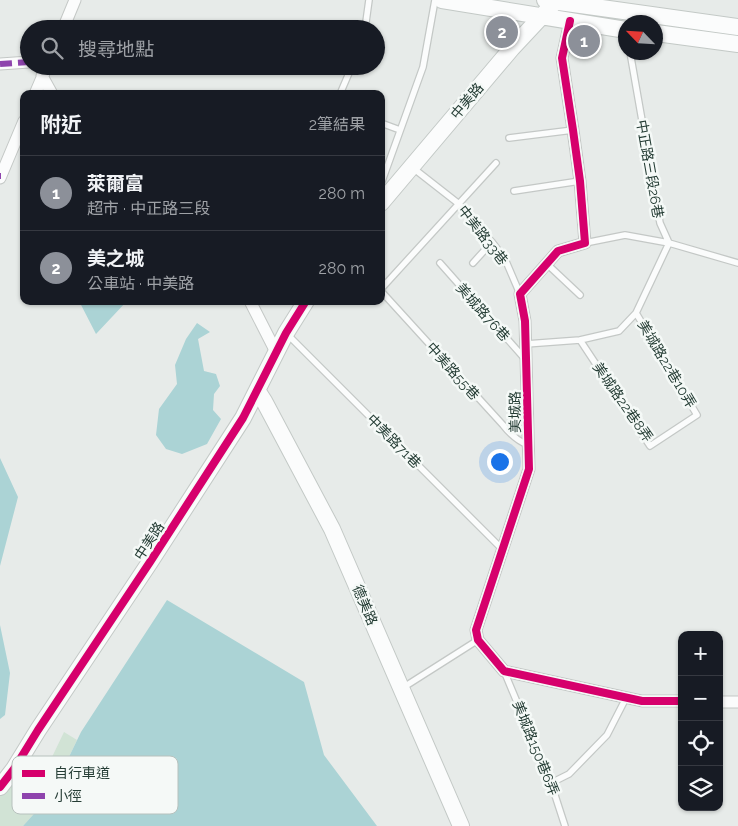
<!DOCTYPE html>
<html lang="zh-TW">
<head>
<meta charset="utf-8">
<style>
	body { margin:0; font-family:Raleway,"Noto Sans TC",sans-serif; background:#20242c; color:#f1f3f6 }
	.controls { position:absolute; right:15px; bottom:15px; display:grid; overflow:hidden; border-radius:10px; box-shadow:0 1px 4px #0004 }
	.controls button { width:45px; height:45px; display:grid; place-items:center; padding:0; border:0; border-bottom:1px solid #363941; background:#171b24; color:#f1f3f6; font:25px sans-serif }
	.compass { position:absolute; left:618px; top:15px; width:45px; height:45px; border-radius:50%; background:#171b24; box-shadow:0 1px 4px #0004; rotate:295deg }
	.you { position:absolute; left:499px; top:461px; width:18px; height:18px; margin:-12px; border:4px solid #fff; border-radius:50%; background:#1a73e8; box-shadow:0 0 0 8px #1a73e833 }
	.badge { display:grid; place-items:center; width:32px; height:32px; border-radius:50%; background:#8c9099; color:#fff; font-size:16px; font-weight:700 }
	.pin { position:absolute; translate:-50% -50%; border:2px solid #fff; box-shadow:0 1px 5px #0006 }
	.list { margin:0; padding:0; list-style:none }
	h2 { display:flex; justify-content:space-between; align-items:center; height:65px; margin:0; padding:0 20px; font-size:21px }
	h2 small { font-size:16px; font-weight:400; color:#9ea1a6 }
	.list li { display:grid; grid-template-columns:32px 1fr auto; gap:15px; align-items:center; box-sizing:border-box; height:75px; padding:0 20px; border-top:1px solid #363941 }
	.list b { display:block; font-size:19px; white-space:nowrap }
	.list p { margin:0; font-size:16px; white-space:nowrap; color:#9ea1a6 }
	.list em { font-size:16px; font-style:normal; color:#9ea1a6 }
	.icon { flex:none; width:28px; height:28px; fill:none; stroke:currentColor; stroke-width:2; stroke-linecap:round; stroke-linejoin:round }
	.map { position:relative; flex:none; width:738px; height:826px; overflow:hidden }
	.search { position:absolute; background:#171b24; box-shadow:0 1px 4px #0004; left:20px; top:20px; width:365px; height:55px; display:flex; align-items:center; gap:12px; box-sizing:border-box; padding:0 18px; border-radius:28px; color:#9ea1a6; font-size:19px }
	.panel { position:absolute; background:#171b24; box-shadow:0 1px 4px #0004; left:20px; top:90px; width:365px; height:215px; border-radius:10px }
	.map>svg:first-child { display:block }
	.green { fill:#d1e3d5 }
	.water { fill:#abd3d5 }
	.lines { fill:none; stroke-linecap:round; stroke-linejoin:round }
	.lane-casing { stroke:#c4c8c6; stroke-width:8 }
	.street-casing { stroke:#c4c8c6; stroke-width:13 }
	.secondary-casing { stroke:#c3c9c6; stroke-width:18 }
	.lane { stroke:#fbfcfc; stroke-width:5.5 }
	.street { stroke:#fbfcfc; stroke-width:11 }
	.secondary { stroke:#fbfcfc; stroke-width:16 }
	.quiet { stroke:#8e44ad; stroke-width:6; stroke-dasharray:12 6; stroke-linecap:butt }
	.cycleway-casing { stroke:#f5f9f7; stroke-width:11 }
	.cycleway { stroke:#d6006c; stroke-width:8 }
	.labels { text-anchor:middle; stroke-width:5; stroke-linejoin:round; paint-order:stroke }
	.street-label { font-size:14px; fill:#253d35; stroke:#f5f9f7 }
	.key { fill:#f5f9f7; stroke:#b7c1bd; stroke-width:1 }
	.key-label { font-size:14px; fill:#253d35 }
</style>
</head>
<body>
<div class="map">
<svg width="738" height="826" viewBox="0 0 738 826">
	<rect width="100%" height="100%" fill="#e7ebe9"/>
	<!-- green -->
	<path class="green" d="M64,732l13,8 -27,56 -27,30h-23v-39l14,-18 28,9z"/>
	<!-- water -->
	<path class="water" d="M79,301h48l-31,33z
		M197,323l13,9 -12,7 6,32 12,3 4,12 -6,8 -1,16 8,9 -14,25 -25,10 -16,-5 -10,-14 3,-26 18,-25 -2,-19 11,-26z
		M0,458l18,39 -18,69z
		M167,600l137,82 20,73 53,71h-354l27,-30 31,-64z
		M0,625l10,48 -5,42 -5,4z"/>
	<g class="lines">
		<!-- lane casing -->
		<g class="lane-casing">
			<path id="lane" d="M365,29l4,-29
				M630,52l30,171 9,20
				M340,94l12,-28
				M381,123l19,7
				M509,138l64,-8
				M413,168l46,36 33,38 13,17 15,35
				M381,184l42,-117 12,-67
				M514,191l66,-10
				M585,243l40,-8 44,8 69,20
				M440,263l85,96
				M473,263l19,-21
				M547,264l33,31
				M381,289l115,-126
				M381,291l122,134c7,9 14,16 25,20
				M288,335l214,214
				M580,340l70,106 47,-31 -61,-102
				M526,344l54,-4 39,-9 17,-18 33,-70
				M504,671l47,112 14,43
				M404,687l74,-47
				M551,783l18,-9 38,-39 19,-37"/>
		</g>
		<!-- street casing -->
		<g class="street-casing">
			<path id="street" d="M570,21l-8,37 11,72 7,51 5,62 -27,8 -38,43 5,27 4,148 -53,161 2,10 26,31 138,30h40
				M63,29l12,-29
				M0,64l29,-2
				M42,76l10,18
				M35,94l12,-28
				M0,178l24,-57
				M250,301l26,51
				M719,702h19"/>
		</g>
		<!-- secondary casing -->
		<g class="secondary-casing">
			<path id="secondary" d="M442,0l184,30
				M545,0l193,27
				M656,33l82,11
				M381,203l131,-155 43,-46
				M257,390l7,11 68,128 129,297
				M0,787l14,-18 24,-39 112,-168 93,-144 43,-85 20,-32"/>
		</g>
		<!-- lane -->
		<use href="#lane" class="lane"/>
		<!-- street -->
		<use href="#street" class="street"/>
		<!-- secondary -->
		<use href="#secondary" class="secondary"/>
		<!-- quiet -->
		<path class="quiet" d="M0,64l29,-2
			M0,176h1"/>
		<!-- cycleway casing -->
		<g class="cycleway-casing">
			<path id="cycleway" d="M570,21l-8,37 11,72 7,51 5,62 -27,8 -38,43 5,27 4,148 -53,161 2,10 26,31 138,30h40
				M0,787l14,-18 24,-39 112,-168 93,-144 43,-85 20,-32"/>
		</g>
		<!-- cycleway -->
		<use href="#cycleway" class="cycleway"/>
	</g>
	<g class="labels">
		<!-- street labels -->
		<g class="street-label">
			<text transform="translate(467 101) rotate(-50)" y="5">中美路</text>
			<text transform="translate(650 169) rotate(80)" y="5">中正路三段26巷</text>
			<text transform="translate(483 235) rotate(52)" y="5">中美路33巷</text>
			<text transform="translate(483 312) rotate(48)" y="5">美城路76巷</text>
			<text transform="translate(667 364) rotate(59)" y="5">美城路22巷10弄</text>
			<text transform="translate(453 371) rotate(48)" y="5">中美路55巷</text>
			<text transform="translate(623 402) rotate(55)" y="5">美城路22巷8弄</text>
			<text transform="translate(515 412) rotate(-91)" y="5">美城路</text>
			<text transform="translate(394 441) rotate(45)" y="5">中美路71巷</text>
			<text transform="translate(149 541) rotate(-57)" y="5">中美路</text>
			<text transform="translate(365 605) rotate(67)" y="5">德美路</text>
			<text transform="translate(536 748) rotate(68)" y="5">美城路150巷6弄</text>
		</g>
	</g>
	<!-- legend -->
	<rect x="12" y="756" width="166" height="58" rx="8" class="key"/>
	<rect x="22" y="770" width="23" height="7" fill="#d6006c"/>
	<rect x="22" y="793" width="23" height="6" fill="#8e44ad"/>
	<g class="key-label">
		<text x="54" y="778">自行車道</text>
		<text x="54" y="801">小徑</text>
	</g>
</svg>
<div class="controls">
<button>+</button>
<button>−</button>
<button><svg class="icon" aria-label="locate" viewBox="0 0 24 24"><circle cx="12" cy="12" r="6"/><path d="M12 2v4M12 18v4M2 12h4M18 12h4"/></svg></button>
<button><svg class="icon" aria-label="layers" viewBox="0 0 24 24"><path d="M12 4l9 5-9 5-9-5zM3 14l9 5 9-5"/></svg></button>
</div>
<svg class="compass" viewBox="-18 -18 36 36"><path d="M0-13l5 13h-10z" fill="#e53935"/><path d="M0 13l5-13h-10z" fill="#9ea1a6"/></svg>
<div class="you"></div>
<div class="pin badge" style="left:584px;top:41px">1</div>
<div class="pin badge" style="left:502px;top:32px">2</div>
<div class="search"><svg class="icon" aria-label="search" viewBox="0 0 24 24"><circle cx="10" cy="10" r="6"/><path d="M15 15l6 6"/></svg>搜尋地點</div>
<section class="panel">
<h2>附近<small>2筆結果</small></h2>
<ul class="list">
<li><span class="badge">1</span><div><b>萊爾富</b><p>超市 · 中正路三段</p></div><em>280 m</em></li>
<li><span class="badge">2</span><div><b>美之城</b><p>公車站 · 中美路</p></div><em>280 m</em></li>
</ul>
</section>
</div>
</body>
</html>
